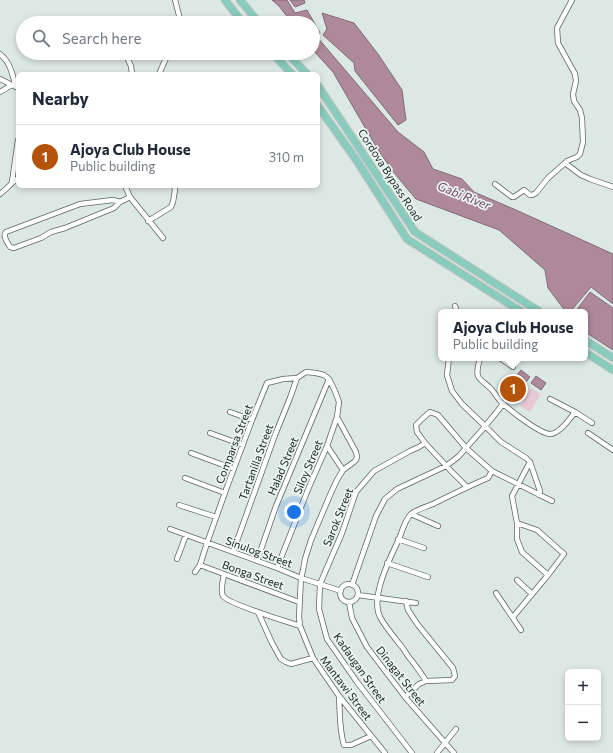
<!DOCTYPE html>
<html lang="en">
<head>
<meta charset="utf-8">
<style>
	body { margin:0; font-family:Commissioner,sans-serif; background:#f6f6f7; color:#1f2937 }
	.controls { position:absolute; right:12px; bottom:12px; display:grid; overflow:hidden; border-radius:6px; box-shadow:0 2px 6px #0003 }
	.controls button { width:36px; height:36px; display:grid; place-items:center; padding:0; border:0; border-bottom:1px solid #e0e1e3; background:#fff; color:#1f2937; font:20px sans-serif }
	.you { position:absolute; left:294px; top:512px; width:14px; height:14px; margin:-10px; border:3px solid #fff; border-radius:50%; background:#1a73e8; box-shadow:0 0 0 6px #1a73e833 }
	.badge { display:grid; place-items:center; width:26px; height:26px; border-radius:50%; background:#b45309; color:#fff; font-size:13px; font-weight:700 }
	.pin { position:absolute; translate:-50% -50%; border:2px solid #fff; box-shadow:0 1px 4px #0006 }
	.popup { position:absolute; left:438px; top:309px; width:150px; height:52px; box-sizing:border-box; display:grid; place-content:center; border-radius:6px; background:#fff; filter:drop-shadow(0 1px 3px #0005); font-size:13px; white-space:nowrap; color:#747a83 }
	.popup b { font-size:15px; color:#1f2937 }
	.popup::after { content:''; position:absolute; left:50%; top:100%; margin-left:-8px; border:8px solid transparent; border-top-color:#fff }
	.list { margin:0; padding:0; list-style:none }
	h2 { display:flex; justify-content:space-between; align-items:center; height:52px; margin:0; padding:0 16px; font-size:17px }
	h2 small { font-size:13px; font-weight:400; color:#747a83 }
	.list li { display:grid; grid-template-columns:26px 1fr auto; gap:12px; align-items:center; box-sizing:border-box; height:64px; padding:0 16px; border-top:1px solid #e0e1e3 }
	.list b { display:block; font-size:15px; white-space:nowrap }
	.list p { margin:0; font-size:13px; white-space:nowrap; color:#747a83 }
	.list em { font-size:13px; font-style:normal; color:#747a83 }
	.icon { flex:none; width:22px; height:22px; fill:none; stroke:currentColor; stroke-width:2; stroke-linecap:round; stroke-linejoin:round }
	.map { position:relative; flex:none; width:613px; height:753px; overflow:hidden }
	.search { position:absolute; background:#fff; box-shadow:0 2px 6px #0003; left:16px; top:16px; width:304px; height:44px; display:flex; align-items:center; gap:10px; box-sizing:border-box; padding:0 14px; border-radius:22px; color:#747a83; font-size:15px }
	.panel { position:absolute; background:#fff; box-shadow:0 2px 6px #0003; left:16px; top:72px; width:304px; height:116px; border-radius:6px }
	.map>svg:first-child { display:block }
	.green { fill:#e8c8d5 }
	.water { fill:#ae899a; stroke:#826a75 }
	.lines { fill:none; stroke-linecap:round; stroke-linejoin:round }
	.street-casing { stroke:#5b6662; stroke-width:6 }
	.primary-casing { stroke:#c4c5c5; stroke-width:9 }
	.street { stroke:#fff; stroke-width:4.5 }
	.primary { stroke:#89cbbc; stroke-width:7 }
	.labels { text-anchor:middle; stroke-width:3.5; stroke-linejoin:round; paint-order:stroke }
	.street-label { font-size:11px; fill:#1c201f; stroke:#e9f5f1 }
	.water-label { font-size:12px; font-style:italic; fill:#75415a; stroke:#e9f5f1 }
</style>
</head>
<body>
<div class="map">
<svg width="613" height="753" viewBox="0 0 613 753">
	<rect width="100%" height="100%" fill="#dce8e4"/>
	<!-- green -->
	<path class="green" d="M531,388l10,6 -11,18 -10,-6z"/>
	<!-- water -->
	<path class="water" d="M272,0h15l8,13 12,-3 13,23 -3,4 81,95 26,20 9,17 29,10 12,13 42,18 97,44v50l-22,-17 -21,25h-4l-18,-24 -3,-18 -46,-40 -83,-31 -21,-25 -17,-24 -45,-78 -20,-22v-27h-21l-13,-17z
		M290,0h14l1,3 -10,4z
		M322,13l32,10 24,31 24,36 4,30 -8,5 -43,-54 -1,-8 -31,-28 4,-6z
		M590,292l23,16v42l-28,-18v-20h-10z
		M521,370l9,7 -5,6 -9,-7z
		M536,376l10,7 -5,7 -10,-7z"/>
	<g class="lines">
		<!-- street casing -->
		<g class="street-casing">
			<path id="street" d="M175,0l6,23
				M0,54c11,9 12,20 16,33
				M126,55l5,11 1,8
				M159,74l8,-18 2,-3
				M0,79l16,8
				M0,92l12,-7
				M565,163l16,12 9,4 23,8
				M12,182l6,-42
				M495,184l17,13h2l10,-7 6,5h2l4,-2 12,-15 17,-15 2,-2 10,-4 3,-3 3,-12 -1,-24 -2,-8 -6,-9 -1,-7 3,-13 -1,-7 -17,-31 -1,-15 15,-28
				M125,186l5,11 33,41
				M0,194c7,-5 11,-11 18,-16
				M120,202l-7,-2 -33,4 -74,28c-4,4 2,11 4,15l4,1 27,-10 10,-6 14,-4 49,-20 6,-6 10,-5
				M148,221l23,-14 2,-5 2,-12 -1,-4
				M455,306l2,6
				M449,358l-2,17 5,16 10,13 23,22 16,16 25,16 4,4 10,29 -1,4
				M480,358c-1,5 -4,12 -2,18 2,5 9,8 13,13 4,4 7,10 11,14 8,7 39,32 49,31 9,-1 19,-15 24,-22
				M500,358l13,9
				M550,399l25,13 17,11
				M230,412l22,8
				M210,433l33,12
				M588,433l25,17
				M327,446l16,24
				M191,453l43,16
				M185,478l40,15
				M467,487l-15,-15 -27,-29 -8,-11 -1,-7 7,-7 7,-6 8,3 28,33 26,23 60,30
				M179,505l37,12
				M411,514l27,12
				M517,523v16l5,13 26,23
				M170,529l107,39 24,10 40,13
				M398,539l26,9
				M233,552l42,-117 15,-37 7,-20
				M177,559l9,-24
				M257,561l19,-55 53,-127
				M387,563l41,14
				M200,565l99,37
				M277,568l32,-81 18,-41 10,-29
				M195,572l5,-7 7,-22 20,-56 25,-67 15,-37 16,-4 14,-1 9,-6 10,1 8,2 5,4 6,12 4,11 -2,15 19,35 1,5 -1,3 -2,2 -11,8 -6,10 -7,15 -19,45 -6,19 -2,11 -2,8 -2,39 1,9 13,32 26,38 46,57
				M224,575c-1,5 -4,15 -1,21 5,8 65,26 77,30
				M517,580l15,14
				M340 593a9 9 0 1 1 18 0a9 9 0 1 1-18 0Z
				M352,585l24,-69 9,-17 12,-10 49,-23 12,-9 24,-27 18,-22 3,-5
				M496,593l25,37
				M358,595l58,8
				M349,602l3,16 15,29 38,50 49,56
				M258,612l14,31 9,16 5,3 5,2 22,-6
				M513,617l35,-42 16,-21 -27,-24 -20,-7 -5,-27 18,-34
				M426,681c-4,-7 -9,-13 -14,-20 -4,-4 -7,-10 -10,-14 -8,-10 -16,-19 -22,-30 -10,-20 10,-59 19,-78 3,-8 6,-19 12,-25 6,-5 15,-7 22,-10 18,-9 36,-18 55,-26l4,-7
				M339,696c1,16 0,33 5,49h7l20,-9
				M405,697l14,-13 7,-3 26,-1 3,-4 -2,-8 -35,-43 -10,-15 -2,-9
				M412,753l-55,-71 -30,-43 -8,-30 1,-25 22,-51 14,-41 18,-21 36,-20 9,-4 6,-4
				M437,753l19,-24"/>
		</g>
		<!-- primary casing -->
		<g class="primary-casing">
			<path id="primary" d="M225,0l18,23
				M240,0l19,23
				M272,53l20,21
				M287,53l20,21
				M318,86l97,146 125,80
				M318,106l39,55 50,78 115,73
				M585,340l28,18
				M585,352l28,18"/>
		</g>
		<!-- street -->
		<use href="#street" class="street"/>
		<!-- primary -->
		<use href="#primary" class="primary"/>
	</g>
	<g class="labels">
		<!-- street labels -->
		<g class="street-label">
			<text transform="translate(390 175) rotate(57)" y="4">Cordova Bypass Road</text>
			<text transform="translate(234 444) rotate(-69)" y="4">Comparsa Street</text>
			<text transform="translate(256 462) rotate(-70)" y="4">Tartanilla Street</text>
			<text transform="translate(283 466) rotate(-67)" y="4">Halad Street</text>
			<text transform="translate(308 467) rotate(-67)" y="4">Siloy Street</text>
			<text transform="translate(338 517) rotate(-68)" y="4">Sarok Street</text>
			<text transform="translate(259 552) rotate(20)" y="4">Sinulog Street</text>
			<text transform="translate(253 575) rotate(20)" y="4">Bonga Street</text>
			<text transform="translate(360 668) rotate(55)" y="4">Kadaugan Street</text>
			<text transform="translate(401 676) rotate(52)" y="4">Dinagat Street</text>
			<text transform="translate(346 688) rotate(53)" y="4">Mantawi Street</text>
		</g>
		<!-- water labels -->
		<g class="water-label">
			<text transform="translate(464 196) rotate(22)" y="4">Gabi River</text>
		</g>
	</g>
</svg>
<div class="controls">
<button>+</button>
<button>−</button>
</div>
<div class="you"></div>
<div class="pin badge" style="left:513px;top:389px">1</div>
<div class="popup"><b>Ajoya Club House</b>Public building</div>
<div class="search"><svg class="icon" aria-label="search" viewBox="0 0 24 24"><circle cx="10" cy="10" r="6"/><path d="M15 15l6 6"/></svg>Search here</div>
<section class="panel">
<h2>Nearby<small></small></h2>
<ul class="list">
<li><span class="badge">1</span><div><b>Ajoya Club House</b><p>Public building</p></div><em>310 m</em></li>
</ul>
</section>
</div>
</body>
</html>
